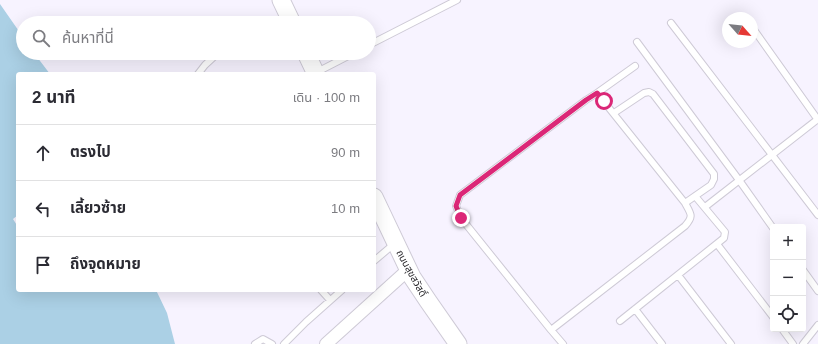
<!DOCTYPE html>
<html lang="th">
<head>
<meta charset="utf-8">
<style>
	body { margin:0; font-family:Helvetica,"Noto Sans Thai",sans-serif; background:#f2f2f3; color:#2b2b33 }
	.controls { position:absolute; right:12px; bottom:12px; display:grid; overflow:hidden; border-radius:4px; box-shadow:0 4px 16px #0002 }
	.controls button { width:36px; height:36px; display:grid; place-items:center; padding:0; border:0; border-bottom:1px solid #e1e1e2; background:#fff; color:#2b2b33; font:20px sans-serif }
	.compass { position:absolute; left:722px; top:12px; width:36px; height:36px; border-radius:50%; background:#fff; box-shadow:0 4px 16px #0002; rotate:117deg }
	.stop { position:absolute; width:12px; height:12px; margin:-9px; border:3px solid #db2777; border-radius:50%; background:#fff }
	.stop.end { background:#db2777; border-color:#fff; box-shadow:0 1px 4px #0008 }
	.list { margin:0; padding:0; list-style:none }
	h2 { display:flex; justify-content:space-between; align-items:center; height:52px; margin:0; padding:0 16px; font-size:17px }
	h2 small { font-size:13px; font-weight:400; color:#7c7c81 }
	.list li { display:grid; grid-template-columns:26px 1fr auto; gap:12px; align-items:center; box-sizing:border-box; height:56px; padding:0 16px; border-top:1px solid #e1e1e2 }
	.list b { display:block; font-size:15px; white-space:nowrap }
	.list em { font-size:13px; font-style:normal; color:#7c7c81 }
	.icon { flex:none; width:22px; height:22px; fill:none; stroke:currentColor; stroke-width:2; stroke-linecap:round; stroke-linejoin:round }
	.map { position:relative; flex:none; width:818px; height:344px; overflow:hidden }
	.search { position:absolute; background:#fff; box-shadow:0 4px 16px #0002; left:16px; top:16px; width:360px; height:44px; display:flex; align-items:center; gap:10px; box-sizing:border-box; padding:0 14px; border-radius:22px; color:#7c7c81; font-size:15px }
	.panel { position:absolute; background:#fff; box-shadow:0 4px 16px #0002; left:16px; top:72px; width:360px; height:220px; border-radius:4px }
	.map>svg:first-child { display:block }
	.water { fill:#abd0e5 }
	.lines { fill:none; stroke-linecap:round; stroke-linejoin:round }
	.lane-casing { stroke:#cecad6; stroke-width:8 }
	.street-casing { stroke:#cecad6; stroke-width:14 }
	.secondary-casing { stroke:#cecad6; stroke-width:19 }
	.lane { stroke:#fff; stroke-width:6 }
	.street { stroke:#fff; stroke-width:12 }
	.secondary { stroke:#fff; stroke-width:17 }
	.route { stroke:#db2777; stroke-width:5 }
	.labels { text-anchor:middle; stroke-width:4; stroke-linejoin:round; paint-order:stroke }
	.street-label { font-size:10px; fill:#27262a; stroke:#fff }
</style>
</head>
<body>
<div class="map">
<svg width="818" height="344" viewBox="0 0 818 344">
	<rect width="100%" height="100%" fill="#f7f3ff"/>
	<!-- water -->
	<path class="water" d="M0,4l23,33v16h11l16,21h-32v141l-5,4 5,8v63h138l11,23 8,31h-175z"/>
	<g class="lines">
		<!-- lane casing -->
		<g class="lane-casing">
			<path id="lane" d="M278,23l11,-6
				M671,23l147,192
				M752,27l66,93
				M637,42l102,138 34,48
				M369,45l88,-45
				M317,72l37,-19
				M198,74l7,-9 13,-12
				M597,93l38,-27
				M614,113l30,-20 5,-1 4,2 61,80v5l-3,6 -26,18
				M705,207l113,-88
				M717,244l56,73
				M374,261l20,-17
				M803,270l15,21
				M678,275l53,69
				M321,290l9,10
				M635,309l27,35
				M620,321l104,-83 1,-6 -30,-36
				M782,329l11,15
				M551,330l134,-104c9,-10 6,-12 0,-23l-88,-110 -11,7 -126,95 -4,11 5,12 90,112 12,14
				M255,344l8,-5 9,5
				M284,344l22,-22 36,-32
				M803,344l15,-19"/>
		</g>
		<!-- street casing -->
		<g class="street-casing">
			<path id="street" d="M326,344l83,-75"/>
		</g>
		<!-- secondary casing -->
		<g class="secondary-casing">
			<path id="secondary" d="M281,0l11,23
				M306,53l10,21
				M374,197l38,80 16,24 30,43"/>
		</g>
		<!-- lane -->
		<use href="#lane" class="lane"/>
		<!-- street -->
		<use href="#street" class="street"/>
		<!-- secondary -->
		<use href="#secondary" class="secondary"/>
	</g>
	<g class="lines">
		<!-- route -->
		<path class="route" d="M461,218l-5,-12 4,-11 126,-95 11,-7 7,8"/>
	</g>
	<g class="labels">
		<!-- street labels -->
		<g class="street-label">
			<text transform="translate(412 273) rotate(61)" y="4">ถนนสุขสวัสดิ์</text>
		</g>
	</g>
</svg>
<div class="controls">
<button>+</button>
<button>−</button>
<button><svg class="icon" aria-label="locate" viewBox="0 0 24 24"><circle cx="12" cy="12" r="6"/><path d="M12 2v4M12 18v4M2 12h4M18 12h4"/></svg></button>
</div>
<svg class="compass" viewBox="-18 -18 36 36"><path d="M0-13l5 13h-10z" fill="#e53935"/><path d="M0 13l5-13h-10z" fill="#7c7c81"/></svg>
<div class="stop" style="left:604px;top:101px"></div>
<div class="stop end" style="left:461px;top:218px"></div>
<div class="search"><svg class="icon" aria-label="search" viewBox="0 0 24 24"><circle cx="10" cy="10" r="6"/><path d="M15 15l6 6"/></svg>ค้นหาที่นี่</div>
<section class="panel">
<h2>2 นาที<small>เดิน · 100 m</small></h2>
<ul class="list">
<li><svg class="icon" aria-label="ahead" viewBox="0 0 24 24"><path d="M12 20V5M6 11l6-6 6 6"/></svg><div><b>ตรงไป</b></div><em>90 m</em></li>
<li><svg class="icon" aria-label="left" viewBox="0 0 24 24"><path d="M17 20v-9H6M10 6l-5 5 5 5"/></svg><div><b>เลี้ยวซ้าย</b></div><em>10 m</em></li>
<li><svg class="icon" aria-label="arrive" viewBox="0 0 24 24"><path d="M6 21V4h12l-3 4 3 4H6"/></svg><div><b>ถึงจุดหมาย</b></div></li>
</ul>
</section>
</div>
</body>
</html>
